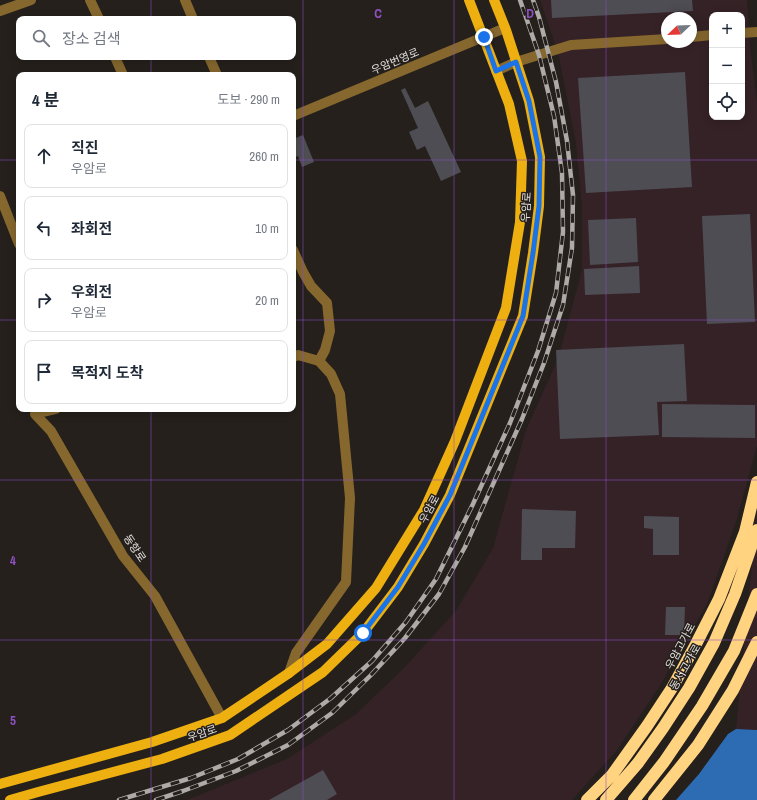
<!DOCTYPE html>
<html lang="ko">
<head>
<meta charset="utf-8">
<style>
	body { margin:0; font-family:"Archivo Narrow","Noto Sans KR",sans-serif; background:#f6f6f7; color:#1f2937 }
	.controls { position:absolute; right:12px; top:12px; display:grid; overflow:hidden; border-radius:8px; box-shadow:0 2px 10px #0003 }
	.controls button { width:36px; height:36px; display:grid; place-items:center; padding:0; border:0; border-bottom:1px solid #e0e1e3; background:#fff; color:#1f2937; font:20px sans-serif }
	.compass { position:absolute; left:661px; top:12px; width:36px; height:36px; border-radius:50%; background:#fff; box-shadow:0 2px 10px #0003; rotate:247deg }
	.stop { position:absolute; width:12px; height:12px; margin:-9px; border:3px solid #1a73e8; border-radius:50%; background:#fff }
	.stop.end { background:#1a73e8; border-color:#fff; box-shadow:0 1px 4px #0008 }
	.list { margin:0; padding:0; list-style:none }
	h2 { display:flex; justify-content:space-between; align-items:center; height:52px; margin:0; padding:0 16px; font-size:17px }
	h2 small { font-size:13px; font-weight:400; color:#747a83 }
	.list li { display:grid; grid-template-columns:26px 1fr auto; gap:12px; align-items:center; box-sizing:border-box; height:64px; margin:0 8px 8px; padding:0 8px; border:1px solid #e0e1e3; border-radius:8px }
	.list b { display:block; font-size:15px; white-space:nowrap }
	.list p { margin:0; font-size:13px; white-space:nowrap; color:#747a83 }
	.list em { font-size:13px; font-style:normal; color:#747a83 }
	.icon { flex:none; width:22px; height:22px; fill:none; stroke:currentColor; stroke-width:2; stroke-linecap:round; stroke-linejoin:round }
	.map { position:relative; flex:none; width:757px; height:800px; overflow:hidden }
	.search { position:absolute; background:#fff; box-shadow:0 2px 10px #0003; left:16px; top:16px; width:280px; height:44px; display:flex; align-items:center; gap:10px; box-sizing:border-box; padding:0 14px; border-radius:8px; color:#747a83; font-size:15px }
	.panel { position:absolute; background:#fff; box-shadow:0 2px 10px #0003; left:16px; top:72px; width:280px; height:340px; border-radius:8px }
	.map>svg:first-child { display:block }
	.industrial { fill:#352227; fill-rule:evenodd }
	.water { fill:#2d6cb2 }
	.building { fill:#4d4d53 }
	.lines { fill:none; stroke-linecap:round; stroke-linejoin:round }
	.minor { stroke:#86682e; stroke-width:10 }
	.major { stroke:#edb010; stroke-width:10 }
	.highway { stroke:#ffd380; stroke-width:12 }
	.rail-casing { stroke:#aeaaa7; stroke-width:4.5 }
	.rail { stroke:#25201c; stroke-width:3; stroke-dasharray:9; stroke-linecap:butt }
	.route { stroke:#1a73e8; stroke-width:5 }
	.grid { fill:none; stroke:#9050c5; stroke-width:1; stroke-opacity:0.55 }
	.labels { text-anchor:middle; stroke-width:3; stroke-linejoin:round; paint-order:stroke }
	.street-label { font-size:11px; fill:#e2dfdc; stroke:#25201c }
	.grid-label { font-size:13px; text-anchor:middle; font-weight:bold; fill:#9050c5; stroke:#25201c; stroke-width:3; stroke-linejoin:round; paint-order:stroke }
</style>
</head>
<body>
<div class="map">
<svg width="757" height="800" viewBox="0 0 757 800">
	<rect width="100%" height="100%" fill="#25201c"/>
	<!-- industrial -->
	<path class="industrial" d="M540,0h207l3,46 7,57v343l-22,79 -28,79 -48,83 -42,63 -45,50h-385l100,-41 69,-45 48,-46 52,-57 37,-63 33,-118 32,-71 24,-89v-63l-6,-64 -18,-91zM712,15h30v102h-30zM667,18h24v24h-24z
		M757,513v217l-21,-1z"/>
	<!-- water -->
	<path class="water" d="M736,729l21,1v70h-81l23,-26 29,-40z"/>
	<!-- building -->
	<path class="building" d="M551,0h141l1,11 -141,7z
		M685,72l7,115 -106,6 -8,-115z
		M405,88l10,20 13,-7 33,71 -20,9 -16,-35 -8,4 -8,-18 9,-4 -17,-38z
		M303,135l11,27 -12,5 -4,-11 -5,2v-19z
		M750,214l5,108 -48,2 -5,-108z
		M636,218l2,44 -48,3 -2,-45z
		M639,266l1,27 -55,2 -1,-26z
		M684,344l3,57 -30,1 2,33 -99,4 -4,-89z
		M662,404l93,1v33l-93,-1z
		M522,509l54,2 -1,37h-33v12h-21z
		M644,516l35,1v38h-26v-26l-9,-1z
		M666,607h19l-1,28h-19z
		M323,770l14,24 -10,6h-58z"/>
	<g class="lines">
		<!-- minor -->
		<path class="minor" d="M90,0l9,19
			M185,0l8,19
			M0,11l31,-11
			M742,33l15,-1
			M691,37l21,-2
			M115,57l8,18
			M209,57l8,18
			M496,71l20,-9 55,-17 96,-6
			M293,116l212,-88
			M0,196l19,48
			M293,250l10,22 8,14 16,17 3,28 -5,19 -6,11
			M35,414l16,17 72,125 32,40 67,122
			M35,414l21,-5
			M289,673l7,-20 50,-71 4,-84 -10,-104 -9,-20 -12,-13 -21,-6 -5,2"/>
		<!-- major -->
		<path class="major" d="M0,784l152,-42 70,-24 67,-45 38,-29 49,-56 48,-78 31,-69 51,-133 14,-86 2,-61 -13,-57 -40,-104
			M10,800l28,-8 124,-33 68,-24 93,-63 40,-39 35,-46 26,-43 26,-49 73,-179 10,-63 6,-47 1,-49 -11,-56 -23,-71 -12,-30"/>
		<!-- highway -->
		<path class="highway" d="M587,800l25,-25 35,-49 25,-38 24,-44 23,-45 26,-67 12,-50
			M606,800l32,-37 25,-35 26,-40 25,-45 21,-49 22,-64
			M634,800l30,-38 38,-56 32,-55 23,-57
			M654,800l44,-55 35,-55 24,-48"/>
		<!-- rail casing -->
		<g class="rail-casing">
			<path id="rail" d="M119,800l72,-22 47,-19 50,-29 43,-32 41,-37 34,-39 30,-43 37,-75 37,-81 28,-72 18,-58 7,-61 -1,-59 -8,-57 -15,-61 -19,-55
				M156,800l27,-9 53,-20 52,-26 44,-32 39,-38 34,-37 34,-44 26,-47 57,-128 22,-56 19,-58 9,-57 1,-53 -6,-54 -11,-59 -17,-65 -6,-17"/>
		</g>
		<!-- rail -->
		<use href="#rail" class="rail"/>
	</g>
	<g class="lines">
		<!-- route -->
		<path class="route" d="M363,633l35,-46 26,-43 26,-49 73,-179 10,-63 6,-47 1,-49 -11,-56 -13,-39 -20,9 -12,-34"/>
	</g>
	<!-- grid -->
	<path class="grid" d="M151,0v19M303,0v800M454,0v800M606,0v800M151,57v18M0,160h19M293,160h464M0,320h19M293,320h464M151,409v391M0,480h757M0,640h757"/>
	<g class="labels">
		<!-- street labels -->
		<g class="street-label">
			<text transform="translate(395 61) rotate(-23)" y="4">우암번영로</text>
			<text transform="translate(526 207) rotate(-86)" y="4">우암로</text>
			<text transform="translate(429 509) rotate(-62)" y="4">우암로</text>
			<text transform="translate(135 548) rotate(56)" y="4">동항로</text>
			<text transform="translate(680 646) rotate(-62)" y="4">우암고가로</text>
			<text transform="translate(685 667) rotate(-60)" y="4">동서고가로</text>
			<text transform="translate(202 733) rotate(-19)" y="4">우암로</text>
		</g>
	</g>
	<g class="grid-label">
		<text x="378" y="18">C</text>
		<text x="530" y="18">D</text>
		<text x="13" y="565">4</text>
		<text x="13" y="725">5</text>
	</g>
</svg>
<div class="controls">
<button>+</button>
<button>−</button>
<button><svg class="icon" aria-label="locate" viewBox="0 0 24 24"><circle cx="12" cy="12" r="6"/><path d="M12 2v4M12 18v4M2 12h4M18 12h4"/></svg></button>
</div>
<svg class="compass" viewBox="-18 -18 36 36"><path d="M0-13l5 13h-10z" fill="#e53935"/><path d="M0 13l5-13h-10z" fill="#747a83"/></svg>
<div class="stop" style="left:363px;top:633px"></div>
<div class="stop end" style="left:484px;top:37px"></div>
<div class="search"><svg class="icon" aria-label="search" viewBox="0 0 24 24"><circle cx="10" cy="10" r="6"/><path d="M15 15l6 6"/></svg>장소 검색</div>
<section class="panel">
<h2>4 분<small>도보 · 290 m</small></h2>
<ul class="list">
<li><svg class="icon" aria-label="ahead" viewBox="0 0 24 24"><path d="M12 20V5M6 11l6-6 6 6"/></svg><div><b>직진</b><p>우암로</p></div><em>260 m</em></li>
<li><svg class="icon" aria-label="left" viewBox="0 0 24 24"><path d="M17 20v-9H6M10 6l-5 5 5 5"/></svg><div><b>좌회전</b></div><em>10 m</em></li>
<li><svg class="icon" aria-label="right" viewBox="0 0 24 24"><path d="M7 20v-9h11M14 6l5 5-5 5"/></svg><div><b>우회전</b><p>우암로</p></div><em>20 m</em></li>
<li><svg class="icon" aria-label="arrive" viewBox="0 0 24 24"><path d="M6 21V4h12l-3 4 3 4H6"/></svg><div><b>목적지 도착</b></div></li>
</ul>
</section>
</div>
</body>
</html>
